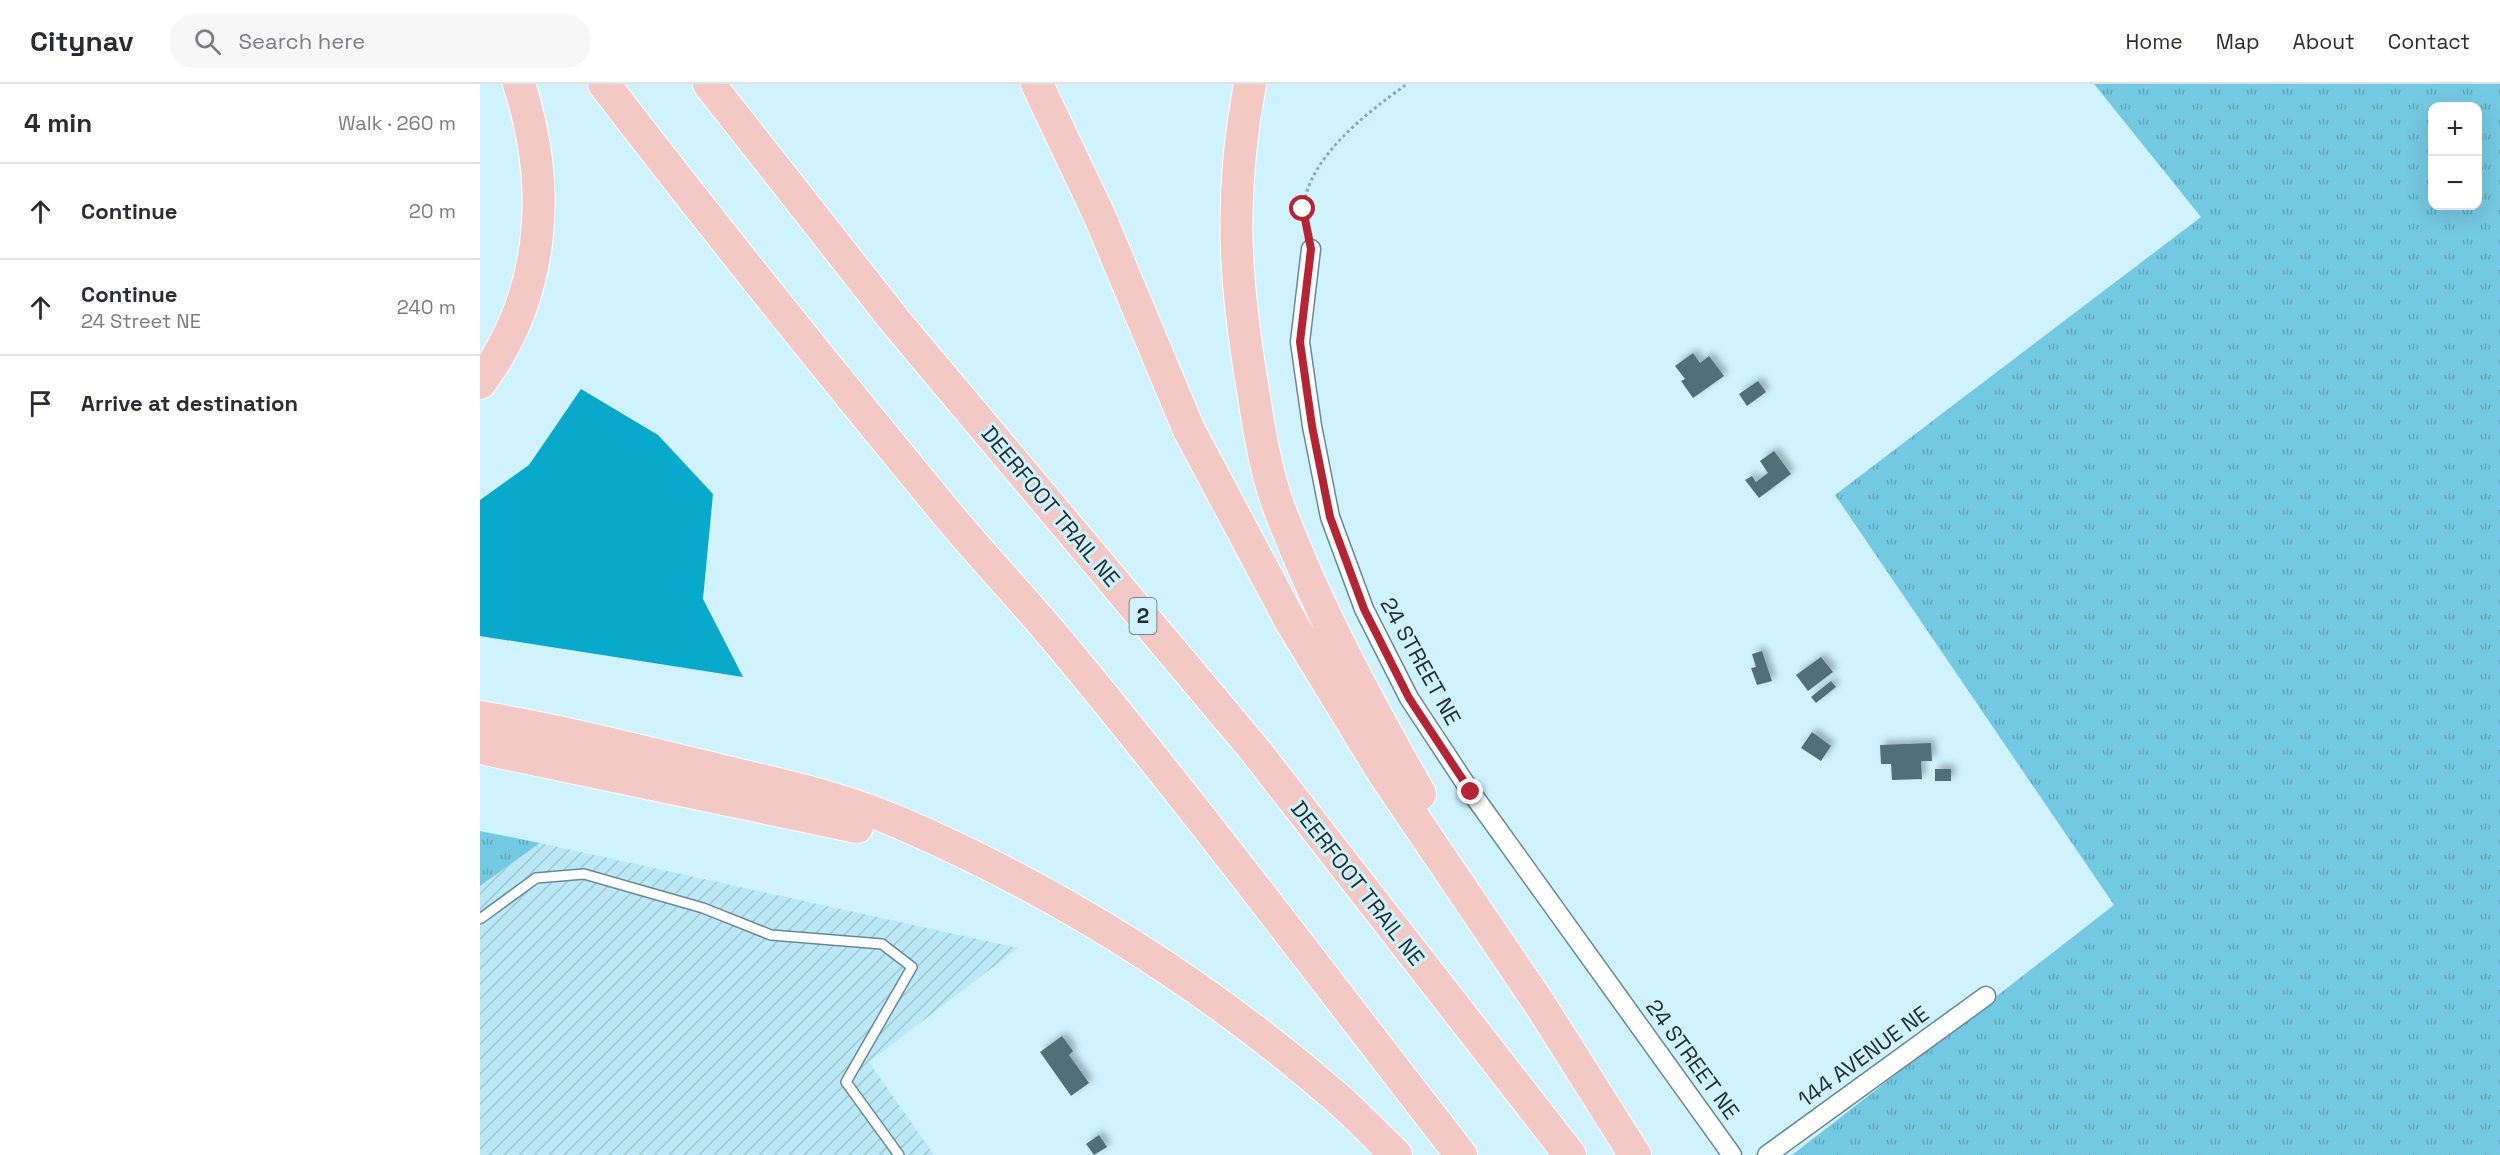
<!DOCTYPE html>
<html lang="en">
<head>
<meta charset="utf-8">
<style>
	body { margin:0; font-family:"Space Grotesk",sans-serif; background:#f7f7f7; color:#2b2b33 }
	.controls { position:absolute; right:18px; top:18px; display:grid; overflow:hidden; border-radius:12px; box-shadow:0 6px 24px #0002 }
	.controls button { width:54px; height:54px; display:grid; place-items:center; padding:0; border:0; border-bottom:2px solid #e1e1e2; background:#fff; color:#2b2b33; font:30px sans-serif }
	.stop { position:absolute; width:18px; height:18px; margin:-14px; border:4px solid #b52432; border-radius:50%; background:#fff }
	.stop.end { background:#b52432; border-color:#fff; box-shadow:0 2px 6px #0008 }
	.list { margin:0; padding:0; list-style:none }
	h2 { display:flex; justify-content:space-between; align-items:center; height:78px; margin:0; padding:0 24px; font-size:26px }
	h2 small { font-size:20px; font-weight:400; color:#7c7c81 }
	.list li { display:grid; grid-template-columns:39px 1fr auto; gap:18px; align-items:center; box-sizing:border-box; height:96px; padding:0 24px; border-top:2px solid #e1e1e2 }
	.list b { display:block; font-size:22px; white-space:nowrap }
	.list p { margin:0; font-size:20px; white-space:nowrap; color:#7c7c81 }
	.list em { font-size:20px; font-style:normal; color:#7c7c81 }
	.icon { flex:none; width:33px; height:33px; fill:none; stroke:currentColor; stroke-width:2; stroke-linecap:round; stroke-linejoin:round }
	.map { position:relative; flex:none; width:2020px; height:1071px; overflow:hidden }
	header { display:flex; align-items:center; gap:36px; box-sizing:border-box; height:84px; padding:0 30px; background:#fff; border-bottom:2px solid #e1e1e2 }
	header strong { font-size:28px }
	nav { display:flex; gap:33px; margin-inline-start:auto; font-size:21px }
	.search { width:420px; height:54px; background:#f7f7f7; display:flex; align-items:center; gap:15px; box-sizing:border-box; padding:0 21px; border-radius:24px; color:#7c7c81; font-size:22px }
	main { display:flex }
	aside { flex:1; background:#fff }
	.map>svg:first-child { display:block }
	.industrial { fill:url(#industrial-furrows) }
	.grass { fill:url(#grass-tufts); fill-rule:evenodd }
	.water { fill:#08a9cb }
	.building { fill:#4f6f79; filter:url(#shadow) }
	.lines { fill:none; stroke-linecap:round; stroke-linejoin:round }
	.service-casing { stroke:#688994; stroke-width:12 }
	.minor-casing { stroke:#688994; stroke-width:21 }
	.motorway-casing { stroke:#fff; stroke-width:34 }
	.path { stroke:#8ea9b2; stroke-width:3; stroke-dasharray:3 3; stroke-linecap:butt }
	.service { stroke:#fff; stroke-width:9 }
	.minor { stroke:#fff; stroke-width:18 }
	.motorway { stroke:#f3c9c6; stroke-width:32 }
	.route { stroke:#b52432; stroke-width:8 }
	.labels { text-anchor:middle; stroke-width:6; stroke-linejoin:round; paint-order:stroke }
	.shield { fill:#cff2fe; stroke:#556a70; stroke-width:1.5 }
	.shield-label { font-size:21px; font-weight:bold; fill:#212f33 }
	.street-label { font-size:22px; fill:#212f33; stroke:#cff2fe }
</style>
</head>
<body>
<header>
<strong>Citynav</strong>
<div class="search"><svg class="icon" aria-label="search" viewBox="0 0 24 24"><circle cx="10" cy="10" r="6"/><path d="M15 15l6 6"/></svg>Search here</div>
<nav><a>Home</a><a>Map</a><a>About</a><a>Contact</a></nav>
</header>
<main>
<aside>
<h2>4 min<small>Walk · 260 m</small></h2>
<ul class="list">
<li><svg class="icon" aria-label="ahead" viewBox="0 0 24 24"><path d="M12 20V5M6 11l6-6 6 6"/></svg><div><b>Continue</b></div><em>20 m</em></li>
<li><svg class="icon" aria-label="ahead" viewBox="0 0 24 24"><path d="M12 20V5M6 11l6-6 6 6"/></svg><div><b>Continue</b><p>24 Street NE</p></div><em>240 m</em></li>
<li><svg class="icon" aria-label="arrive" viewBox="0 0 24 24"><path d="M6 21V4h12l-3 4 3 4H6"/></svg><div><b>Arrive at destination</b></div></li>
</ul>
</aside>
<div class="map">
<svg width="2020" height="1071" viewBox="0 0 2020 1071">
	<defs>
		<pattern id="industrial-furrows" width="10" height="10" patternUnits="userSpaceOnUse" patternTransform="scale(1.5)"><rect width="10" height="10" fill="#bbe8f6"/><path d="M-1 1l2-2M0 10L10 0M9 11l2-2" fill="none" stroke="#a0c7d3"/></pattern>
		<pattern id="grass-tufts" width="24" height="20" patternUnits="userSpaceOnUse" patternTransform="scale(1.5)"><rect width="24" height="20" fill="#74c9e2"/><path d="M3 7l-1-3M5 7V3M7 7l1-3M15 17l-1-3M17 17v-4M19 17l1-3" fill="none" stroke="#5fa4b8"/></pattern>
		<filter id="shadow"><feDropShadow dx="4.5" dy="-4.5" stdDeviation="3" flood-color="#0004"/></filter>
	</defs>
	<rect width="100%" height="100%" fill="#cff2fe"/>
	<!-- industrial -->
	<path class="industrial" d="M60,759l478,105 -149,114 65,93h-454v-269z"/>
	<!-- grass -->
	<path class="grass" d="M1614,0h406v1071h-708l322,-250 -279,-410 366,-278zM1952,22h46v100h-46z
		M0,747l60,12 -60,43z"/>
	<!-- water -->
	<path class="water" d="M101,305l77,46 55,59 -10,105 40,78 -263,-41v-136l49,-35z"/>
	<!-- building -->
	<path class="building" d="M1213,269l7,10 9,-7 15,20 -31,22 -12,-17 4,-2 -10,-13z
		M1278,297l8,11 -19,14 -8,-12z
		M1294,367l17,23 -32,24 -14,-18 7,-4 4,6 12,-9 -8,-12z
		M1282,567l10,30 -15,4 -6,-17 5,-1 -4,-13z
		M1341,573l12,15 -25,19 -12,-16z
		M1351,597l5,6 -20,16 -5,-6z
		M1332,648l19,14 -10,15 -20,-13z
		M1451,659l1,18h-11l1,18 -30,1 -1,-16h-10l-1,-19z
		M1455,685h16v12h-16z
		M582,952l11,15 -4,4 20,28 -18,13 -31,-44z
		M619,1051l8,12 -13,8 -8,-11z"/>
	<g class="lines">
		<!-- service casing -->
		<g class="service-casing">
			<path id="service" d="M0,835l56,-41 48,-4 119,34 68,27 111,9 30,23 -66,115 53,73"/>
		</g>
		<!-- minor casing -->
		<g class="minor-casing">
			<path id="minor" d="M831,165l-11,93 12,84 18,91 34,92 45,89 62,94 261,363
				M1287,1071l219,-159"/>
		</g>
		<!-- motorway casing -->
		<g class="motorway-casing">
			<path id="motorway" d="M124,0c112,146 227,289 344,431 35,42 73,82 109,125 139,167 270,343 404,515
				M229,0l187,238 358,427 316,406
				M557,0l62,131 90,215 102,192 91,149 159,235 94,149
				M770,0c-21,111 -16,195 3,306 6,39 12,78 25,115 38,101 89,196 142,289
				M0,299c66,-89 72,-197 39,-299
				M0,633c82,14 162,34 243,54 58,14 120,27 175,51 158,68 308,162 438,275 21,18 40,39 60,58
				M0,664l377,79"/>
		</g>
		<!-- path -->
		<path class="path" d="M826,149c-18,-62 58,-118 101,-149"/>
		<!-- service -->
		<use href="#service" class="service"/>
		<!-- minor -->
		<use href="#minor" class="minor"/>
		<!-- motorway -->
		<use href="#motorway" class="motorway"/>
	</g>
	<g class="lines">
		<!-- route -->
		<path class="route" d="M823,125l8,40 -11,93 12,84 18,91 34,92 45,89 62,94"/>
	</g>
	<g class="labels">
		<!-- shield labels -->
		<rect class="shield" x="649.5" y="514" width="27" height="36" rx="4.5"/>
		<g class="shield-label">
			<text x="663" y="539">2</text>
		</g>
		<!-- street labels -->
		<g class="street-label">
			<text transform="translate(571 422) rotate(50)" y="8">DEERFOOT TRAIL NE</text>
			<text transform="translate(941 577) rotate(61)" y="8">24 STREET NE</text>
			<text transform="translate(878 799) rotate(52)" y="8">DEERFOOT TRAIL NE</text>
			<text transform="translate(1383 972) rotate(-36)" y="8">144 AVENUE NE</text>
			<text transform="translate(1213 975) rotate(54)" y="8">24 STREET NE</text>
		</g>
	</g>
</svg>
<div class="controls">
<button>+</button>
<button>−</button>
</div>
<div class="stop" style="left:823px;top:125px"></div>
<div class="stop end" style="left:991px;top:708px"></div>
</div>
</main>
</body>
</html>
